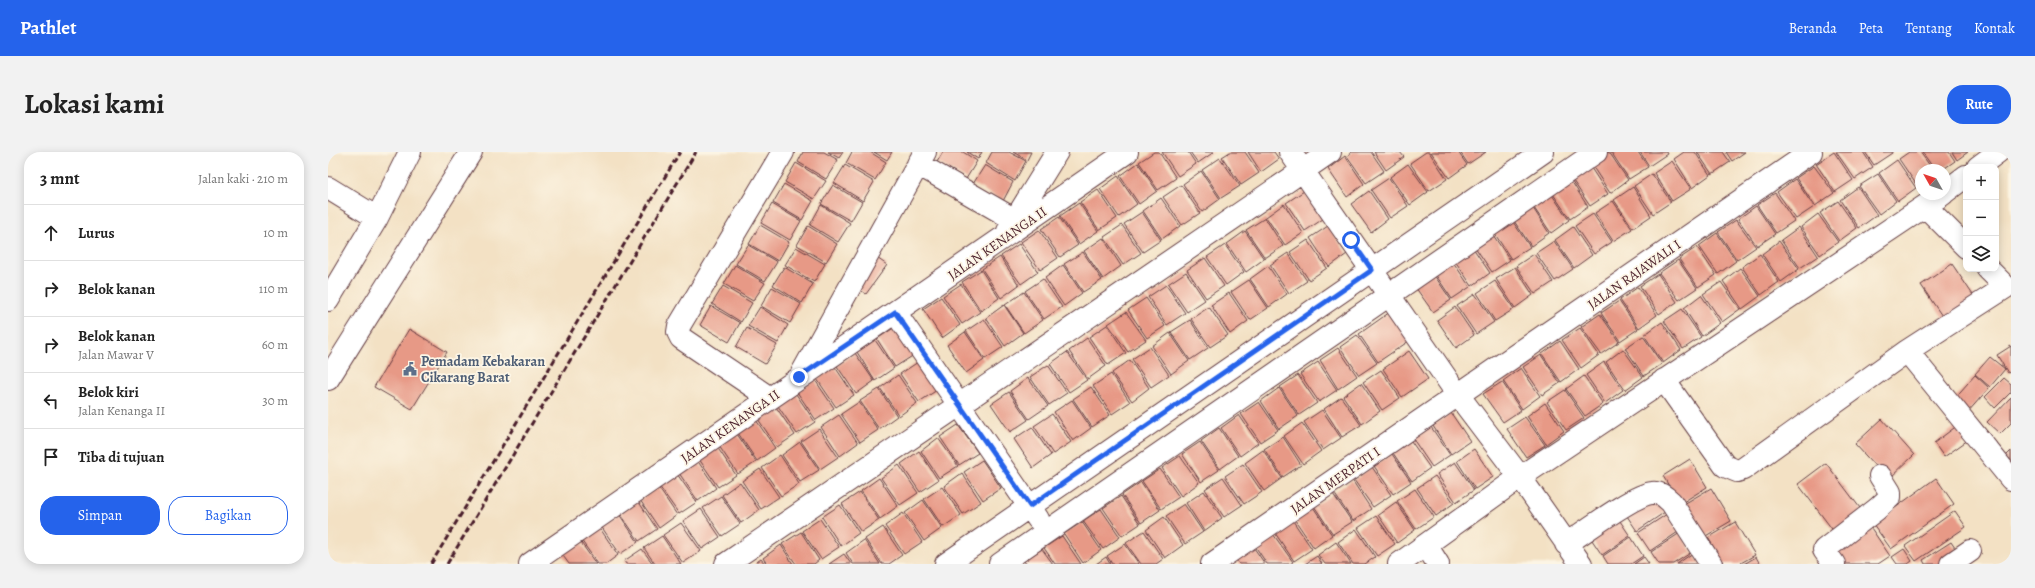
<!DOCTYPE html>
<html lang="id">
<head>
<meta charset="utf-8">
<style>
	body { margin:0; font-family:Alegreya,serif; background:#f2f2f2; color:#222 }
	.controls { position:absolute; right:12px; top:12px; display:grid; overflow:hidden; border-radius:8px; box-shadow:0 2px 10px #0003 }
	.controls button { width:36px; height:36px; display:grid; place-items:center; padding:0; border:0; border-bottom:1px solid #e0e0e0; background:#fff; color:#222; font:20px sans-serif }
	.compass { position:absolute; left:1587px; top:12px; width:36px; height:36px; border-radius:50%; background:#fff; box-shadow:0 2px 10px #0003; rotate:310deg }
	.stop { position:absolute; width:12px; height:12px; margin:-9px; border:3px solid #2563eb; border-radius:50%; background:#fff }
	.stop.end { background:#2563eb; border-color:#fff; box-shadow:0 1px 4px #0008 }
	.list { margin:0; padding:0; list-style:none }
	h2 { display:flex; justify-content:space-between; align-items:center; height:52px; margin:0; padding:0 16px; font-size:17px }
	h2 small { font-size:13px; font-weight:400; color:#767676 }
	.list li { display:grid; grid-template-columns:26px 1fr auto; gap:12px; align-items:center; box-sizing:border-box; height:56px; padding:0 16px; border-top:1px solid #e0e0e0 }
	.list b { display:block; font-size:15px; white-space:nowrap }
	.list p { margin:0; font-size:13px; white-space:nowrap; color:#767676 }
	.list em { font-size:13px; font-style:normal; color:#767676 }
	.actions { display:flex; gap:8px; padding:12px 16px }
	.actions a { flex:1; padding:9px 0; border:1px solid #2563eb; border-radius:16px; text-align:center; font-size:14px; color:#2563eb }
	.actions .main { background:#2563eb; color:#fff }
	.icon { flex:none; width:22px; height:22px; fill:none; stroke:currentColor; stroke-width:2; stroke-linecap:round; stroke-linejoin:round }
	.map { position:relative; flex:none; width:1683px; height:412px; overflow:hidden; border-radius:16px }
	header { display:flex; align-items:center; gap:24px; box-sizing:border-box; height:56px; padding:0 20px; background:#2563eb; color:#fff }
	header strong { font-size:19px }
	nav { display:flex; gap:22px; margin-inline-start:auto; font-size:14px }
	.intro { display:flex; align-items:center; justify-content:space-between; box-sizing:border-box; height:96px; padding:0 24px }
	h1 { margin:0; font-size:28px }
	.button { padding:10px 18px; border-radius:16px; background:#2563eb; color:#fff; font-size:14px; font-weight:700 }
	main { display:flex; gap:24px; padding:0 24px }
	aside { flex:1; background:#fff; border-radius:16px; box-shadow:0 2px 10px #0003 }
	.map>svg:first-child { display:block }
	.building { fill:#e79986 }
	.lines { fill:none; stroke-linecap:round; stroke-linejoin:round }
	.street-casing { stroke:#633c42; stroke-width:24 }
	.street { stroke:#fff; stroke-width:22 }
	.rail { stroke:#4a1f2b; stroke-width:3; stroke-dasharray:6 3; stroke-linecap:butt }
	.route { stroke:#2563eb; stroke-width:5 }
	.labels { text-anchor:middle; stroke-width:3.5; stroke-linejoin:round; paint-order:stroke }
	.street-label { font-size:14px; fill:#4a1f2b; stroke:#fcf5e5 }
	.service-label { font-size:14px; font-weight:bold; fill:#4e5e75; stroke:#fcf5e5; text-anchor:start }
</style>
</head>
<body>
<header>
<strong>Pathlet</strong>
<nav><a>Beranda</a><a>Peta</a><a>Tentang</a><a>Kontak</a></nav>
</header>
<div class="intro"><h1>Lokasi kami</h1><a class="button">Rute</a></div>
<main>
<aside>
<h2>3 mnt<small>Jalan kaki · 210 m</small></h2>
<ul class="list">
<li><svg class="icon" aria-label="ahead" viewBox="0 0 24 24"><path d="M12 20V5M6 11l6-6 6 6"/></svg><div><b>Lurus</b></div><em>10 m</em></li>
<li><svg class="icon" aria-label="right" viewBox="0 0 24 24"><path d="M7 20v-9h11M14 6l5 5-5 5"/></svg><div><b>Belok kanan</b></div><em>110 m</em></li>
<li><svg class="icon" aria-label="right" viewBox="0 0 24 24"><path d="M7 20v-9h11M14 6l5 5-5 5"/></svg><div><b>Belok kanan</b><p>Jalan Mawar V</p></div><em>60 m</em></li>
<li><svg class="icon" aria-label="left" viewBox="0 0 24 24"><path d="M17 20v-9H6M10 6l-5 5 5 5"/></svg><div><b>Belok kiri</b><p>Jalan Kenanga II</p></div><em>30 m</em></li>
<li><svg class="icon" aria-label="arrive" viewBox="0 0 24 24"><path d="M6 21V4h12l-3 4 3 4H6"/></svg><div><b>Tiba di tujuan</b></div></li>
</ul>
<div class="actions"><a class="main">Simpan</a><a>Bagikan</a></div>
</aside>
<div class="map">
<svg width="1683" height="412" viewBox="0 0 1683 412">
	<rect width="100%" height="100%" fill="#fcf5e5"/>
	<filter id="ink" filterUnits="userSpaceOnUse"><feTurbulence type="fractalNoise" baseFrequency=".025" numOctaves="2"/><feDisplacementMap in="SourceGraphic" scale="8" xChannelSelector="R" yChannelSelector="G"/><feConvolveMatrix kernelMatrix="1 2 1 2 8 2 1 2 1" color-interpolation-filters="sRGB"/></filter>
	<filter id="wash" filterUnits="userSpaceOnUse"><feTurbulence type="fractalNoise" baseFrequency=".012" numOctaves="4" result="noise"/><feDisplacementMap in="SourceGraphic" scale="16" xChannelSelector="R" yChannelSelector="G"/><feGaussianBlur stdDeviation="0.9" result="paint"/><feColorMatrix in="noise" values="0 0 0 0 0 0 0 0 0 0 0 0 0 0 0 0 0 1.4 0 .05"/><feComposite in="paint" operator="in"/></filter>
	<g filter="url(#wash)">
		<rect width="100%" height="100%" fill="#f3e1c4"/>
		<g id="blocks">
			<!-- building -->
			<path class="building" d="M475,0h21l14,8 -12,19 -28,-17z
				M500,0h15l-4,6z
				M524,0h18l16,10 -11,18 -29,-17z
				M546,0h18l-5,8z
				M615,0h20l14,9 -11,18 -29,-17z
				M639,0h15l-4,7z
				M664,0h17l17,9 -11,20 -29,-18z
				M685,0h18l-4,8z
				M826,0h5l17,26 -18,12 -19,-28z
				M834,0h26l8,12 -18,12z
				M862,0h24l-16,11z
				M902,0h15l14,21 -18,12 -19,-28z
				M920,0h26l5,7 -18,13z
				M1024,0h19l13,19 -18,12 -19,-27z
				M1046,0h26l4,5 -18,13z
				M1098,0h3l18,27 -18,12 -19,-28z
				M1103,0h27l9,13 -18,13z
				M1132,0h26l-18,12z
				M1281,0l19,28 -18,13 -19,-29z
				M1283,0h27l10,15 -19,12z
				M1312,0h26l1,2 -18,12z
				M1356,0h11l15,23 -18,13 -18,-29z
				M1369,0h26l7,10 -18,12z
				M1398,0h19l-13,9z
				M1506,0l19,28 -18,12 -19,-28z
				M1508,0h27l10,15 -18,12z
				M1537,0h27v1l-18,12z
				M1581,0h11l13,18h-12v15l-3,2 -19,-28z
				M1594,0h27l6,9 -13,9h-7z
				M1624,0h16l-11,8z
				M1017,4l19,28 -17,13 -19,-28z
				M892,6l20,28 -19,12 -19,-28z
				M1569,8l19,28 -18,13 -19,-28z
				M1344,9l19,28 -19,12 -18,-28z
				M468,11l30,18 -12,18 -29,-17z
				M810,11l19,28 -18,13 -19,-28z
				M1080,12l20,28 -18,13 -20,-28z
				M517,13l29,17 -11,19 -29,-18z
				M657,13l28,17 -10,19 -30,-17z
				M1261,13l19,29 -18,12 -19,-28z
				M1486,14l20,27 -19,13 -19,-28z
				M873,19l19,28 -18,13 -19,-28z
				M1324,22l19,28 -18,12 -19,-28z
				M1550,22l18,27 -17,13 -20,-28z
				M790,24l19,28 -18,13 -19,-28z
				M1061,26l19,28 -18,12 -19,-28z
				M1242,27l18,28 -18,12 -19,-28z
				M1467,27l19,28 -18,12 -19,-27z
				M456,32l29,17 -11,19 -29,-17z
				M505,33l29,17 -11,19 -30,-17z
				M853,33l19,28 -18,12 -19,-28z
				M1305,35l18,29 -18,12 -19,-28z
				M1530,35l19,28 -18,13 -19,-28z
				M770,38l19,28 -18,12 -19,-28z
				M976,39l19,28 -18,12 -19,-28z
				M1041,39l19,28 -17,13 -20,-28z
				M1222,40l19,28 -18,13 -19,-28z
				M1447,41l19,28 -18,12 -19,-28z
				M833,46l19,28 -18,13 -19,-28z
				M1285,49l19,28 -19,12 -18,-28z
				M1510,49l19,27 -18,13 -19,-28z
				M751,51l19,28 -19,13 -19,-28z
				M444,52l29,17 -11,19 -29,-17z
				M956,52l19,29 -18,12 -19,-28z
				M493,53l29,18 -12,19 -28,-17z
				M1203,53l18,28 -18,13 -19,-28z
				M1428,54l19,28 -18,12 -19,-27z
				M814,60l19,28 -18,12 -19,-28z
				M1265,62l19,28 -18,12 -19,-28z
				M1490,62l20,28 -18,13 -19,-28z
				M731,65l19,28 -18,12 -19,-28z
				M937,66l18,28 -18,12 -19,-28z
				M1183,67l19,28 -19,12 -18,-28z
				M1408,68l20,27 -19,13 -19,-28z
				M432,73l29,17 -11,19 -29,-17z
				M794,73l19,28 -18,12 -19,-28z
				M480,74l29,18 -11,18 -29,-17z
				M1000,74l19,28 -18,13 -19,-29z
				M1245,75l19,28 -18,13 -19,-28z
				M1471,75l19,29 -18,12 -19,-28z
				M711,78l19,28 -18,12 -19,-28z
				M917,79l19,28 -18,13 -19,-28z
				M1163,80l19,28 -18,12 -19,-28z
				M1389,81l19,28 -18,13 -19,-28z
				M775,86l18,28 -18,13 -19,-28z
				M980,88l19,28 -18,12 -19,-28z
				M1226,89l19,28 -18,12 -19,-28z
				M1451,89l20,28 -18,13 -19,-28z
				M691,92l19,28 -17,12 -20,-28z
				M420,93l29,17 -12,19 -29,-17z
				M897,93l19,27 -18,13 -19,-28z
				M1143,93l19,28 -18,13 -19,-28z
				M468,95l29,17 -11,18 -29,-17z
				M1369,95l19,28 -18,12 -19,-28z
				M755,100l19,28 -19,12 -19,-28z
				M960,101l19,28 -18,12 -19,-28z
				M1206,102l19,28 -18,12 -19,-28z
				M1432,102l19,28 -18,13 -19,-28z
				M546,104l13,9 -21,29 -13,-9z
				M672,105l19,28 -18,13 -19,-29z
				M877,106l19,28 -18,12 -19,-28z
				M1123,107l19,28 -18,12 -19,-28z
				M1350,108l19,28 -18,12 -20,-27z
				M1624,112l25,37 -31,21 -25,-37z
				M407,113l30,18 -12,18 -29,-17z
				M735,113l19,28 -18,13 -19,-28z
				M940,114l19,28 -18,13 -19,-28z
				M456,115l29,17 -11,19 -29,-18z
				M1187,115l18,28 -18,13 -19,-29z
				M1412,116l20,28 -18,13 -19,-28z
				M653,118l18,28 -18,13 -19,-29z
				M858,120l19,28 -18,12 -19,-28z
				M1104,120l19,28 -18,12 -20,-28z
				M1330,122l19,28 -18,12 -19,-28z
				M715,127l19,28 -18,12 -19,-28z
				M921,128l19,28 -18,12 -19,-28z
				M1167,129l19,28 -19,12 -18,-28z
				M1393,130l19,27 -18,13 -19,-28z
				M633,132l19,28 -18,12 -19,-28z
				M838,133l19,28 -18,12 -19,-28z
				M395,134l29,17 -11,19 -29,-18z
				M444,135l29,17 -11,19 -29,-17z
				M1310,135l19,28 -18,13 -19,-28z
				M696,140l19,28 -19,13 -19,-28z
				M901,141l19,28 -18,13 -19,-29z
				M1147,142l19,28 -18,12 -19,-28z
				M1373,143l19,28 -18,13 -18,-28z
				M613,145l19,28 -18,13 -19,-29z
				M818,146l19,28 -18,12 -19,-28z
				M1291,149l19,28 -18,12 -19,-28z
				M676,153l19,28 -18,13 -19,-28z
				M383,154l29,17 -11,19 -29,-17z
				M432,155l28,18 -10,18 -30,-17z
				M881,155l19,28 -18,12 -19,-28z
				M1127,155l19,28 -18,13 -19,-28z
				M1354,157l19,28 -18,12 -19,-28z
				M798,160l20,28 -18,12 -20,-28z
				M1062,160l19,29 -31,21 -19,-28z
				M1272,162l19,28 -18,12 -20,-27z
				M656,167l19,28 -18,12 -19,-28z
				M862,168l18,28 -18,12 -19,-28z
				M1334,170l19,28 -18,13 -19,-28z
				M779,173l19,28 -18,12 -19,-28z
				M567,175l19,28 -19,12 -18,-28z
				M419,176l30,17 -12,19 -29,-17z
				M1252,176l19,27 -18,13 -19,-28z
				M81,177l38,23 -35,57 -38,-22z
				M637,180l19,28 -18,13 -19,-28z
				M842,181l19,28 -18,13 -19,-28z
				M1029,183l20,28 -18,12 -19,-28z
				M1315,184l19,28 -18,12 -19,-28z
				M759,186l19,28 -18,13 -19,-28z
				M547,188l19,28 -19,13 -18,-29z
				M1232,189l19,28 -18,13 -19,-28z
				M1683,194v25l-3,2 -11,-18z
				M822,195l19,28 -18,12 -19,-28z
				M1010,196l19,28 -19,13 -18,-29z
				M1295,197l20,28 -18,13 -19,-28z
				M1081,199l19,28 -26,18 -19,-28z
				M739,200l20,28 -18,12 -19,-28z
				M527,201l19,28 -18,13 -19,-28z
				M1213,203l19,28 -18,12 -19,-28z
				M1662,205l15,12 -15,18 -15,-13z
				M802,208l19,28 -17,13 -20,-28z
				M590,210l19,28 -18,12 -19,-28z
				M990,210l19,28 -18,12 -19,-28z
				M1276,210l19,28 -18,13 -19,-28z
				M720,213l19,28 -18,12 -19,-28z
				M507,215l19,28 -18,12 -19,-28z
				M1193,216l19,28 -18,13 -19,-28z
				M1053,218l19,28 -18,12 -19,-28z
				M783,222l19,28 -18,12 -19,-28z
				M570,223l19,28 -18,13 -19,-28z
				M970,223l19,28 -18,12 -19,-28z
				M1647,223l14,13 -22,25 -14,-13z
				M1256,224l19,28 -18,12 -19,-27z
				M700,226l20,28 -19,13 -19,-28z
				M1676,226l7,6v8l-16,16 -10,-11z
				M487,228l19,28 -18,12 -19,-28z
				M1174,230l19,28 -18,12 -20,-28z
				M1033,231l19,28 -18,13 -19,-28z
				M763,235l19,28 -18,12 -19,-28z
				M951,236l19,28 -19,13 -18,-28z
				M551,237l18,27 -18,13 -19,-28z
				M1237,238l19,28 -18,12 -19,-28z
				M681,240l19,28 -18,12 -19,-28z
				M468,242l19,28 -18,12 -19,-28z
				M1013,245l20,28 -19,12 -18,-28z
				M1683,245v26l-11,11 -13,-12z
				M744,248l19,28 -18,13 -19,-29z
				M531,250l19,28 -18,12 -19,-28z
				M931,250l19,28 -18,12 -19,-28z
				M1217,251l19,28 -18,13 -19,-28z
				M448,255l19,28 -18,12 -19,-28z
				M994,258l19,28 -18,12 -19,-28z
				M1123,261l19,28 -19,13 -18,-28z
				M724,262l19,28 -18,12 -19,-28z
				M511,263l19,28 -18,13 -19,-29z
				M911,263l19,28 -18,13 -19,-28z
				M1197,265l20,28 -19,12 -19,-28z
				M1554,267l32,36 -26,25 -33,-36z
				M428,268l19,28 -18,13 -19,-28z
				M974,271l19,28 -18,13 -19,-28z
				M630,273l20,28 -19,12 -19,-28z
				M1630,273l10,15 -24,17 -10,-14z
				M704,275l19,28 -18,13 -19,-29z
				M1103,275l19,28 -18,12 -19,-28z
				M891,276l19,28 -18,13 -19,-28z
				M491,277l19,28 -18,12 -19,-28z
				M409,282l19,28 -18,12 -19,-28z
				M955,285l18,28 -18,12 -19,-28z
				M610,286l20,28 -19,12 -18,-27z
				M1083,289l19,27 -18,13 -19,-28z
				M472,290l19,28 -19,12 -18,-27z
				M872,290l19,28 -18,12 -19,-28z
				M389,295l19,28 -18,12 -19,-28z
				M1146,297l19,28 -18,12 -18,-28z
				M935,298l19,28 -18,13 -19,-28z
				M591,299l19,29 -18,12 -19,-28z
				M1683,299v23l-12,-11z
				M1064,302l19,28 -18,12 -19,-28z
				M452,303l19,29 -18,12 -19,-28z
				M852,304l19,27 -18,13 -19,-28z
				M1362,307l17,28 -27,17 -17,-28z
				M369,308l19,28 -18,13 -19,-28z
				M654,308l19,28 -18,12 -19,-28z
				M1127,310l19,28 -18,12 -19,-28z
				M1498,311l37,49 -28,21 -37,-49z
				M915,312l19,28 -18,12 -19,-28z
				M571,313l19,28 -18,12 -19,-27z
				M1044,315l19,28 -18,12 -19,-27z
				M432,317l19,28 -18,12 -19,-28z
				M832,317l19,28 -18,12 -19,-28z
				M634,321l19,29 -18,12 -19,-28z
				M349,322l20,28 -18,12 -20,-28z
				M1107,324l19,27 -18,13 -19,-28z
				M895,325l19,28 -18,12 -19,-28z
				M551,326l19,28 -18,13 -19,-28z
				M1608,326l18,26 -63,45 -18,-25z
				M1024,328l19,29 -18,12 -19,-28z
				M412,330l19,28 -18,13 -19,-28z
				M813,330l19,28 -19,13 -19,-28z
				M330,335l19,28 -18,13 -19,-28z
				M614,335l19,28 -18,12 -19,-28z
				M1383,336l20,33 -27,16 -20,-33z
				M1087,337l19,28 -18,12 -19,-28z
				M876,339l18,27 -18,13 -18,-28z
				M532,340l19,28 -18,12 -19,-28z
				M1005,342l19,28 -19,12 -19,-28z
				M1325,342l12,18 -28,19 -12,-18z
				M393,344l19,28 -18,12 -19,-28z
				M793,344l19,28 -18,12 -19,-28z
				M595,348l19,28 -18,13 -19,-28z
				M310,349l19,28 -18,12 -19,-28z
				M1068,350l19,28 -18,13 -19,-28z
				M856,352l19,28 -18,12 -19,-28z
				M512,353l19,28 -18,13 -19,-29z
				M985,355l19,28 -18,13 -19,-28z
				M373,357l19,28 -18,12 -19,-28z
				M773,357l19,28 -17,12 -20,-28z
				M1627,359l11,16 -50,34 -11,-15z
				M575,361l19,29 -18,12 -19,-28z
				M291,362l19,28 -18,12 -19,-28z
				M1339,362l11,18 -28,19 -12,-18z
				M1048,364l19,28 -18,12 -19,-28z
				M836,365l19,28 -18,13 -19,-28z
				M1290,366l12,18 -28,19 -12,-18z
				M492,367l19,28 -18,12 -19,-28z
				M965,369l19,28 -18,12 -19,-28z
				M754,370l19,28 -18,13 -19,-29z
				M1407,370l20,33 -16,9h-15l-16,-26z
				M353,371l20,28 -18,12 -20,-28z
				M1541,373l21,31 -12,8h-39l-9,-13z
				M271,375l19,28 -12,9h-8l-17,-24z
				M555,375l19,28 -13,9h-7l-17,-25z
				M1028,377l19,28 -10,7h-12l-15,-22z
				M816,379l19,28 -7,5h-15l-15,-21z
				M473,380l18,28 -5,4h-18l-14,-20z
				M1352,381l12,19 -19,12h-14l-8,-12z
				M945,382l20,28 -3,2h-23l-12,-18z
				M334,384l19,28h-26l-11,-16z
				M734,384l19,28h-26l-11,-16z
				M1303,385l12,19 -12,8h-23l-5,-8z
				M251,388l17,24h-27l-8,-11z
				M536,388l16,24h-27l-7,-11z
				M1008,390l15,22h-26l-7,-9z
				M1623,390l8,12 -15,10h-19l-2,-4z
				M797,392l14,20h-27l-5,-8z
				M453,393l12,19h-26l-4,-6z
				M926,396l11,16h-26l-3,-4z
				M314,397l11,15h-27l-2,-3z
				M714,397l11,15h-27l-2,-3z
				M1576,397l8,12 -4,3h-11l-5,-7z
				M1365,401l7,11h-23z
				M516,402l7,10h-22z
				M989,404l5,8h-17z
				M778,405l4,7h-14z
				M1316,405l5,7h-15z
				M1428,405l4,7h-16z
				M433,407l4,5h-11z"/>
		</g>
	</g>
	<g filter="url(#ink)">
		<use href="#blocks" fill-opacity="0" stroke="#633c42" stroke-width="1"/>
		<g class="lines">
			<!-- street casing -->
			<g class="street-casing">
				<path id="street" d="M962,0l168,243 62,82 61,87
					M590,12l97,56
					M1650,15l20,-15
					M0,36l49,30
					M1617,40l21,-16
					M1598,55l40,40
					M680,79l49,-79
					M0,148l49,-82 33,-66
					M567,160l143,207
					M1579,199l104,128
					M474,221l123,-221
					M0,227l143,-227
					M1336,228l61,86 12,5 6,-2 164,-118 99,-64 -18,-18
					M442,246l-89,-60 -3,-6 1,-6 104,-174
					M1238,392c17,-11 69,-50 86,-51 9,-1 13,4 19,9l40,62
					M1098,393l12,19
					M202,412l597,-412
					M398,412l604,-412
					M618,412l597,-412
					M672,412l596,-412
					M884,412l599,-412
					M1071,412l121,-87 423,-283
					M1506,412l-10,-14 53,-41 13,-12v-5l-10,-16
					M1623,412l19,-13"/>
			</g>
			<!-- street -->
			<use href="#street" class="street"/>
			<!-- rail -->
			<path class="rail" d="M103,412l249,-412
				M119,412l249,-412"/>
		</g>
	</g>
	<g class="lines" filter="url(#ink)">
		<!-- route -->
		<path class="route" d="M471,225l96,-65 135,194 342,-236 -21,-30"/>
	</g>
	<!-- icons -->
	<defs>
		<g id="civic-bare" transform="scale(1.08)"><path d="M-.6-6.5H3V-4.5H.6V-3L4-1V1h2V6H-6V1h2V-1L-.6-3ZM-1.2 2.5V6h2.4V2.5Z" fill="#5c6f8a" stroke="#fcf5e5" stroke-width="2.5" paint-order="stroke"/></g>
	</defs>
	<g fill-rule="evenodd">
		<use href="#civic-bare" x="82" y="217"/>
	</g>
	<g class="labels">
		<!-- street labels -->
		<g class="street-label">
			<text transform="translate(669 91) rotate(-35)" y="5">JALAN KENANGA II</text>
			<text transform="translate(1306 122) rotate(-35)" y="5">JALAN RAJAWALI I</text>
			<text transform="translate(402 274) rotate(-35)" y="5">JALAN KENANGA II</text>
			<text transform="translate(1007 328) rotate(-35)" y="5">JALAN MERPATI I</text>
		</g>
		<!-- service labels -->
		<g class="service-label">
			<text x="93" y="214">Pemadam Kebakaran<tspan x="93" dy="16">Cikarang Barat</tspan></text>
		</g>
	</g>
</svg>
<div class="controls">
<button>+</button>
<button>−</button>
<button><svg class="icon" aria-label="layers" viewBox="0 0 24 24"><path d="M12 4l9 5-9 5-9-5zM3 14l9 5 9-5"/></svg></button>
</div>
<svg class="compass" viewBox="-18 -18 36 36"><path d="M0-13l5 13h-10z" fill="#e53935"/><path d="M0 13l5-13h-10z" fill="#767676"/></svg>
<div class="stop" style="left:1023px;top:88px"></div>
<div class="stop end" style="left:471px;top:225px"></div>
</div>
</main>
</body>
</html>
